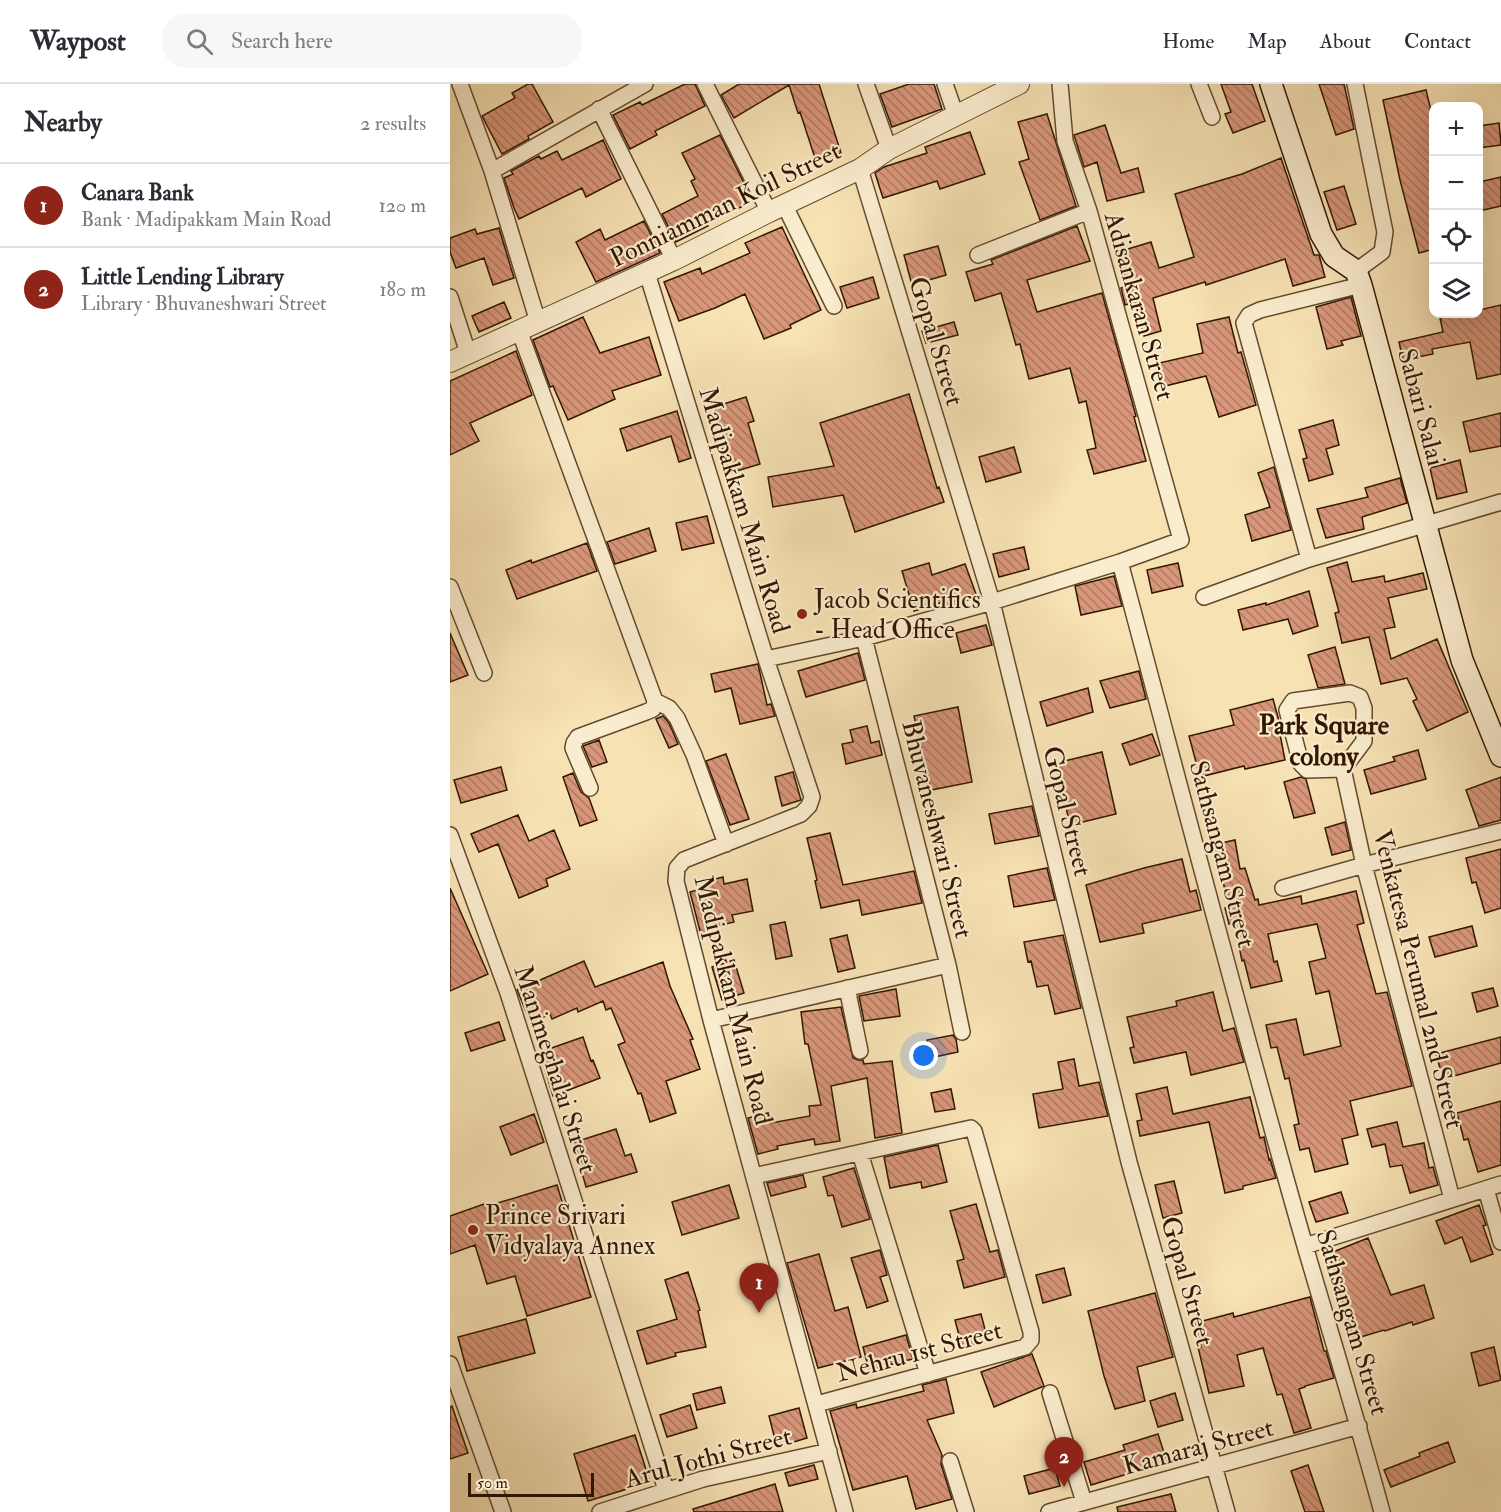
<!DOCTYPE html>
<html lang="en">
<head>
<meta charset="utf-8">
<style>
	body { margin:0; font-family:"IM FELL Double Pica",serif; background:#f7f7f7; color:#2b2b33 }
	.controls { position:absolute; right:18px; top:18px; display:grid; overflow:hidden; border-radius:12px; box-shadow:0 6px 24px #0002 }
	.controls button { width:54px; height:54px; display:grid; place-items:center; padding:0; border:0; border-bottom:2px solid #e1e1e2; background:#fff; color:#2b2b33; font:30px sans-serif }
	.scale { position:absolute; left:18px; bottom:15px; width:126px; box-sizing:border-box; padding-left:6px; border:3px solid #321701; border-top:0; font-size:16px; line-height:21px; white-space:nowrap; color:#321701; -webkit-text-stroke:4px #faecce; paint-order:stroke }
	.you { position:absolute; left:474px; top:972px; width:21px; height:21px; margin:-15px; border:4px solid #fff; border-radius:50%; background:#1a73e8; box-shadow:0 0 0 9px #1a73e833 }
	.badge { display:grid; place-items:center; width:39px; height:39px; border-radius:50%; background:#8f2418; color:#fff; font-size:20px; font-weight:700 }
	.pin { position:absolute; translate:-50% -50px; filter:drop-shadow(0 2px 3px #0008) }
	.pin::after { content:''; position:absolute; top:32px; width:21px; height:18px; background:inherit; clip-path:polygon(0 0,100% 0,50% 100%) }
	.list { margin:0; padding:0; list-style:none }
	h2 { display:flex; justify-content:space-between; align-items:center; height:78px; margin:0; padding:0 24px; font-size:26px }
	h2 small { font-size:20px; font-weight:400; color:#7c7c81 }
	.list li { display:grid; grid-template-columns:39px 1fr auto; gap:18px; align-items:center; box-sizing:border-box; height:84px; padding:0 24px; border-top:2px solid #e1e1e2 }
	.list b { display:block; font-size:22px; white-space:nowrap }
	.list p { margin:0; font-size:20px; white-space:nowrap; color:#7c7c81 }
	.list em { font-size:20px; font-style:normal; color:#7c7c81 }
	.icon { flex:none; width:33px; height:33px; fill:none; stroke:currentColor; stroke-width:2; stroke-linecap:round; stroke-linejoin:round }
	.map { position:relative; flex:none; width:1051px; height:1428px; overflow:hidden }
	header { display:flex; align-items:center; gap:36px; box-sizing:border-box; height:84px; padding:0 30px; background:#fff; border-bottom:2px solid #e1e1e2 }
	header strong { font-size:28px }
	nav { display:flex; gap:33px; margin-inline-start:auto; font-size:21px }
	.search { width:420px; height:54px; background:#f7f7f7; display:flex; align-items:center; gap:15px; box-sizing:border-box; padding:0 21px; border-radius:24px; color:#7c7c81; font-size:22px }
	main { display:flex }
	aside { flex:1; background:#fff }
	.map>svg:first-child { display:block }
	.building { fill:url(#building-back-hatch); stroke:#321701; stroke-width:1.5 }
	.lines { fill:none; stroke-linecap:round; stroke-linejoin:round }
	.minor-casing { stroke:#634a2e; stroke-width:18 }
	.tertiary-casing { stroke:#634a2e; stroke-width:22 }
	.secondary-casing { stroke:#321701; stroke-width:24 }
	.minor { stroke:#faecce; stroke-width:15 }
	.tertiary { stroke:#faecce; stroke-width:20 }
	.secondary { stroke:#faecce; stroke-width:21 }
	.poi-dot { fill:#8f2418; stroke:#faecce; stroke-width:2 }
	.labels { text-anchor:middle; stroke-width:4.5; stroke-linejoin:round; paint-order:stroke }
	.street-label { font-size:26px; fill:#321701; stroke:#faecce }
	.poi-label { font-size:26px; fill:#321701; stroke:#faecce; text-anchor:start }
	.neighbourhood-label { font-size:27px; font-weight:bold; fill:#321701; stroke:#faecce }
</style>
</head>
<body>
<header>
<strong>Waypost</strong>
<div class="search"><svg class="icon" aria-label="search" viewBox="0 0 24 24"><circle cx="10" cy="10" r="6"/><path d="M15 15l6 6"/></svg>Search here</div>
<nav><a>Home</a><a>Map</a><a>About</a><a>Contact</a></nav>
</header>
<main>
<aside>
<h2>Nearby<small>2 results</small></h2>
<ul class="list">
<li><span class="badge">1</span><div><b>Canara Bank</b><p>Bank · Madipakkam Main Road</p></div><em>120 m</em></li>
<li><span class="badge">2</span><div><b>Little Lending Library</b><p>Library · Bhuvaneshwari Street</p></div><em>180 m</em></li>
</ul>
</aside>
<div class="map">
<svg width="1051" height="1428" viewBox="0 0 1051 1428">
	<defs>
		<pattern id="building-back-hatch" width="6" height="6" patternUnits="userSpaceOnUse" patternTransform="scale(1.5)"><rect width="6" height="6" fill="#d8967a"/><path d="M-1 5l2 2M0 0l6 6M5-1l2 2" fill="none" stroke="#b07962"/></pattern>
	</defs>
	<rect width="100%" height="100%" fill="#f7e2b4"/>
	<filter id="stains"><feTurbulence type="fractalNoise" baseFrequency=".00333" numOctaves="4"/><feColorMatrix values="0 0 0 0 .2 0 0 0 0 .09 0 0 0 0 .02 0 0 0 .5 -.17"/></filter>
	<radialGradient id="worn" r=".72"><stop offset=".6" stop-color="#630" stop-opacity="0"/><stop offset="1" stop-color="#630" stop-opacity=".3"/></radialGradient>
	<!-- building -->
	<path class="building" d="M78,0h4l21,38 -25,14 1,3 -27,15 -20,-38 33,-18 -3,-5z
		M235,0h10l10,22 -50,25 2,4 -27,14 -17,-34 27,-13 2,3z
		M289,0h80l22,69 -25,8 -16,-49 -2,1 -9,-28 -55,33 -13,-23z
		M459,0h25l8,25 -50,18 -12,-33z
		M771,0h31l13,37 -32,12 -8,-19 6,-2z
		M869,0h25l10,45 -18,6z
		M976,6l8,33v126l-15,4 -19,-73 -17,-80z
		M597,30l29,92 -36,14 -21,-58 10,-3 -11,-37z
		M1049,39l2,22 -22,3v-22z
		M655,41l16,48 17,-5 6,24 -37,9 -10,-39 -13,5 -10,-32z
		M520,48l15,42 -45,15 -3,-8 -54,17 -8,-25 9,-6 43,-14 -2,-6z
		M270,51l33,66 -18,9 -3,-7 -28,14 4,9 -32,16 -14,-28 36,-18 -7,-15 4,-2 -13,-26z
		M153,56l18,39 -35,18 -4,-9 -63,31 -5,-11 -10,-30 9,-4 -2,-3 28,-15 2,3 16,-8 5,9z
		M831,74l33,97h5l6,22 -32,9 -8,-27 -79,26 -1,-3 -52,16 8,33 -17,5 -9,-34 -10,3 -4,-17 7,-2 -10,-34 33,-10 8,26 35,-11 -19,-63 67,-20z
		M1051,93v29l-22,5v-29z
		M894,102l12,38 -19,6 -13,-38z
		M194,137l16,32 -64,29 -20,-40 24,-13 5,11z
		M627,142l13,35 -63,19 10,32 65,-19 34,123 -2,1 12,44 -52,13 -7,-24 9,-2 -10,-47 -7,2 -9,-35 -41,11 -9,-35 -4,1 -15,-52 -26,8 -9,-29 27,-8 -2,-4z
		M332,143l39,83 -31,15 1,3 -27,11 -19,-45 -30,14 -36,13 -15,-39 36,-14 2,6 48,-21 -5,-10z
		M49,144l15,50 -21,7 -9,-27 -28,10 -6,-16v-14l25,-9 2,5z
		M488,162l8,29 -34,10 -8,-30z
		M423,193l6,21 -32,10 -7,-21z
		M901,213l10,39 -20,5 2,4 -16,4 -11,-42z
		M54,218l7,16 -32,14 -7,-16z
		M1051,221v69l-24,5 -7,-37 -38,7 1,5 -30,6 -4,-18 44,-10 -3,-14 20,-4h19v-4z
		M133,233l17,36 49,-16 12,38 -49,16 3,8 -47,21 -15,-34 -3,1 -17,-47z
		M779,233l9,36 3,-1 15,53 -37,12 -13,-41 -45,11 -6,-23 48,-11 -6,-29z
		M504,238l4,13 -32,8 -4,-12z
		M66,267l16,44 -62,28 9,18 -29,14v-74z
		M459,310l28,94 2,-1 5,15 -89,30 -12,-37 -70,12 -5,-30 66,-11 -14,-43z
		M296,313l8,24 -6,2 12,41 -30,9 -9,-29 5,-1 -12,-36z
		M227,327l14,47 -12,4 -8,-26 -44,15 -7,-22z
		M1051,329v33l-31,6 -7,-30z
		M883,336l6,25 -13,4 7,25 -24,7 -6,-22 4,-1 -8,-28z
		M564,363l7,25 -35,10 -7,-25z
		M1010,376l7,32 -30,7 -7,-31z
		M824,383l17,63 -39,11 -7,-26 25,-8 -12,-34z
		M950,394l7,25 -45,14 2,12 -38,9 -9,-29 51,-12 -3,-9z
		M257,432l7,27 -32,7 -6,-27z
		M199,444l7,23 -41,13 -8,-22z
		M137,459l10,28 -80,28 -11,-29 25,-10 1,3z
		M574,463l5,22 -30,8 -6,-23z
		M897,478l5,20 32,-6 1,6 38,-9 4,16 -39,9 7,29 -11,2 7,30 46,-20 31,73 -41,19 -14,-30 4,-2 -10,-21 -26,6 -12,-47 -27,6 -7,-30 4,-1 -12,-44z
		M479,479l3,12 33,-11 11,30 -29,10 -1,-3 -32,10 -12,-40z
		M728,479l5,23 -31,7 -5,-23z
		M664,492l8,30 -41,9 -6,-29z
		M859,507l9,35 -25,8 -5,-15 -45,11 -5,-20 28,-7v2z
		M536,541l6,20 -31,8 -5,-20z
		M0,549l18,42 -18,7z
		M885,563l10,37 -27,4 -10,-33z
		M408,569l7,27 -59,17 -8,-26z
		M308,580l9,41 4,-1 4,12 -35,8 -9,-36 -16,4 -4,-18z
		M689,587l7,28 -36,9 -10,-27z
		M638,604l5,24 -46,14 -7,-24z
		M823,615l8,29 -2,1 6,31 -40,9 -1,-3 -44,11 -11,-41 45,-11 -4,-15z
		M508,623l14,75 -41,8 -17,-74z
		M213,632l6,7 9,21 -9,4 -13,-29z
		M417,642l4,17 8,-2 3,14 -36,9 -4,-20 11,-2 -3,-12z
		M702,650l8,21 -30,10 -8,-21z
		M149,656l8,22 -15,5 -9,-21z
		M968,666l8,29 -55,15 -7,-24 31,-9 -2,-4z
		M652,668l14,62 -46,11 -14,-62z
		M276,670l23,65 -19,6 -24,-64z
		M51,683l6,23 -46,13 -7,-23z
		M343,688l8,28 -19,6 -7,-29z
		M123,689l8,19 8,6 8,22 -17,6 -17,-49z
		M851,693l5,2 9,34 -21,5 -10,-36z
		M1051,693v43l-22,6 -13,-36z
		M582,722l7,30 -44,8 -6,-30z
		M68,731l11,26 25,-11 16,39 -24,10 2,7 -29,12 -21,-54 -19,8 -8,-18z
		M895,738l6,28 -19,5 -7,-27z
		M380,749l13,52 71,-14 8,32 -60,12 -3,-15 -38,8 -6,-27 2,-1 -10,-42z
		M785,756l5,29 5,-1 10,32 3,-1 1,6 42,-9 1,8 54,-13 8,32 -7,2 19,69 11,-2 25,94 -62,15 8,34 -16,4 6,25 -33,8 -6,-24 -9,2 -6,-25 5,-1 -10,-46 -4,1 -8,-32 -6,1 -5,-23 30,-6 8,36 37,-9 -12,-55 -13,3 -7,-32 17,-4 -9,-34 -49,10 6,28 3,-1 5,20 -31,7 -7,-28 -2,1 -8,-39 -5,2 -4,-16 5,-2 -12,-40h-2l-4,-21z
		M1051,765v59l-16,5 -9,-31 -4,1 -6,-25z
		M732,775l8,33 6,-2 5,20 -59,14 2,9 -44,9 -14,-57 58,-17z
		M597,784l8,32 -41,7 -6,-31z
		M273,793l1,7 23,-5 6,32 -21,4 2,7 -21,5 1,4 -13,4 -11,-43 15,-4 -1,-6z
		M0,804l38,86 -38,17z
		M335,838l7,34 -16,3 -6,-34z
		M1022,842l5,20 -42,11 -6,-20z
		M397,851l8,33 -17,4 -8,-33z
		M613,851l18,73 -26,6 -7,-29 -11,2 -6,-26 -3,1 -4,-20z
		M284,876l10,33 -22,7 -10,-33z
		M134,877l11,26 68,-25 7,24 23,53 -3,1 10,29 -34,12 10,32 -26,9 -9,-29 -3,1 -20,-49 7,-3 -14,-34 -5,2 -3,-9 -25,11 -1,-4 -25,11 -2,-5 -19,9 -14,-33z
		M1043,904l5,18 -21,6 -5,-19z
		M446,905l4,27 -36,5 -5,-25z
		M763,908l10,39 11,-3 10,34 -53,13 -5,-23 -52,11 -4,-15 4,-1 -7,-30 50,-11 -1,-5z
		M391,923l12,51 5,2h5l1,4 28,-3 10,72 -27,5 -8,-60 -36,8 9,55 -25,4 -1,-6 -37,7 1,3 -20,5 -10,-36 20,-5 3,10 39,-7 -1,-10 12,-1 -13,-61h-3l-4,-32z
		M49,938l6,18 -34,11 -6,-18z
		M503,951l3,4 2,13 -28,6 -3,-18z
		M133,953l8,24 2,-1 7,18 -47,18 -13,-44z
		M1051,953v26l-58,16 -7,-25z
		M624,975l5,27 20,-4 9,34 -69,12 -6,-34 30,-5 -5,-27z
		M717,1003l6,27 77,-17 10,41 4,-1 5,23 1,-1 6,19 -33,8v3l-18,4 -16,-71 -69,14 -3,-15 5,-1 -6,-26z
		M501,1005l4,20 -20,3 -4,-19z
		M1051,1017v64l-23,7 -10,-33 -4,1 -7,-27z
		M84,1030l10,28 -33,13 -11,-28z
		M947,1038l6,25 21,-4 5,25 4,-1 5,18 -28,8 -8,-28 -12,2 -5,-23 -13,3 -5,-18z
		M166,1045l9,27 6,-2 6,18 -51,15 -5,-18h3l-9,-27z
		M488,1061l9,37 -25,6 -1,-6 -31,6 -6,-31z
		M404,1084l16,51 -28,8 -9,-32 -5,1 -5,-19z
		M353,1091l3,12 -35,9 -4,-13z
		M724,1097l8,32 -19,5 -8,-33z
		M107,1101l34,112 -64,19 -12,-40 -28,8 -12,-39 -25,9v-38l37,-13 1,3z
		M279,1101l10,33 -57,17 -10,-33z
		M891,1108l7,21 -32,9 -7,-20z
		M526,1120l14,48 8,-2 7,27 -41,11 -7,-27 7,-2 -14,-48z
		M1029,1121l7,20 -3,1 10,28 -22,8 -9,-25 -17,7 -9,-23z
		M918,1154l23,57 33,-10 10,33 -21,7 -1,-3 -27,9 -1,-1 -30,9 -17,-54 3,-1 -12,-30z
		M430,1166l7,25 -7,2 8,24 -21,7 -16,-50z
		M369,1170l16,57 13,-4 13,50 -43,11 -31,-105z
		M614,1184l7,27 -28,8 -7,-28z
		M238,1188l12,38 -2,1 8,36 -31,6 1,3 -29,8 -10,-33 40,-12 -12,-39z
		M705,1209l18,64 -36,10 8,34 -30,8 -11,-33 -16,-65z
		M860,1213l14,54h2l8,27 -29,8v1l-6,2 12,39 -17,5 -12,-39 -5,1 -14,-47 -26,7 7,31 -35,7 -11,-46h3l-6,-24 38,-10 1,4z
		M531,1230l7,27 -26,6 -7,-27z
		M76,1235l9,34 -68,18 -9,-34z
		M456,1251l7,24 -44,11 -6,-23z
		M1044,1263l7,33 -22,6 -8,-33z
		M582,1270l12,32 -50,21 -13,-35z
		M496,1295l8,34 -27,7 15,35 -1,9 11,35 -36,10 -9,-33 -54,14 -23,-79 26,-7 1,4 67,-17 -2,-6z
		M271,1303l4,16 -28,7 -4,-16z
		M725,1309l8,27 -25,7 -8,-26z
		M240,1321l7,23 -30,9 -7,-22z
		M2,1322l16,47 -18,6v-52z
		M349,1324l8,30 -30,9 -8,-31z
		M708,1350l9,28 -76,23 -7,-23 41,-12 -2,-5z
		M185,1351l15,47 -62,19 -14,-47z
		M998,1358l7,20 -64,25 -7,-17 36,-14 -1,-3z
		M364,1381l4,14 -29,7 -4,-13z
		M858,1381l16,47h-19l-14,-41z
		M605,1384l5,18 -31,8 -5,-18z
		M325,1400l8,28h-89l-1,-3z
		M721,1410l5,18h-58l-1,-5z"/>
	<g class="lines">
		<!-- minor casing -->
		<g class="minor-casing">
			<path id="minor" d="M10,0l32,87 46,151
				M255,0l64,128
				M416,0l23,65
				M495,0l11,32
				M610,0l5,57 24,70 92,329 -61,22
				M749,0l13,33
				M905,0l30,148 -3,20 -26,19
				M149,25l75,151
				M410,85l132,433 137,560 98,350
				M42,87l153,-87
				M334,120l50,102
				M528,171l111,-44
				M197,189l119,386 46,138 -3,9 -8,8 -117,46 -7,8 -1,13 35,139 134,492
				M0,213l18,56
				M69,246l136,371 -2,8 -7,3 -68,25 -4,6 -1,5 17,40
				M859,475l-65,-236 5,-8 11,-5 101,-25
				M0,503l34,86
				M754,513l105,-38 192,-57
				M414,554l84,327 14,67
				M316,575l98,-21 128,-36 128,-40c61,228 120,457 185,684 26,89 53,177 77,266
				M205,617l14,7 8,10 17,37 32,89
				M893,685l21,-28v-33l-4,-11 -10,-4 -57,8 -6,9 14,54 6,6 36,-1 21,96 88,334
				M0,751l58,158 158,497
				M833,804l81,-23 137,-34
				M397,904l13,63
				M261,936l237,-55
				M410,1069l68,221
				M304,1092l217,-48 3,3 57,201v8l-6,7 -208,57
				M1036,1105l15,53
				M855,1162l196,-62
				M0,1280l53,148
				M600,1309l34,109
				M500,1377l16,51
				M150,1428l103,-33 126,-28
				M599,1428l310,-86"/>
		</g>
		<!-- tertiary casing -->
		<g class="tertiary-casing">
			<path id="tertiary" d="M0,278l224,-102 95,-48 91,-43 29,-20 130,-65"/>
		</g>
		<!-- secondary casing -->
		<g class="secondary-casing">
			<path id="secondary" d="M821,0l50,150 13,22 22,15 5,14 101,375 39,96"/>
		</g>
		<!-- minor -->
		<use href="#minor" class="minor"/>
		<!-- tertiary -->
		<use href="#tertiary" class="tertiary"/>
		<!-- secondary -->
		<use href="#secondary" class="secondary"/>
	</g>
	<!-- markers -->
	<g class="poi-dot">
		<circle cx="352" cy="530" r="6"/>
		<circle cx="23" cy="1146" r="6"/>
	</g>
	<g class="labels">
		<!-- street labels -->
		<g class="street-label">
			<text transform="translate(275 120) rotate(-26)" y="9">Ponniamman Koil Street</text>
			<text transform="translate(690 222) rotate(74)" y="9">Adisankaran Street</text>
			<text transform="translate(487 257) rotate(73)" y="9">Gopal Street</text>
			<text transform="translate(972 323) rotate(75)" y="9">Sabari Salai</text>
			<text transform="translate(295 426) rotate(73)" y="9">Madipakkam Main Road</text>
			<text transform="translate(618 727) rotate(76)" y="9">Gopal Street</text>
			<text transform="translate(488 745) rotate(76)" y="9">Bhuvaneshwari Street</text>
			<text transform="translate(773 770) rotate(75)" y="9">Sathsangam Street</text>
			<text transform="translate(969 895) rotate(76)" y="9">Venkatesa Perumal 2nd Street</text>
			<text transform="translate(284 916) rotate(76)" y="9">Madipakkam Main Road</text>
			<text transform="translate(106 985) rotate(72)" y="9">Manimeghalai Street</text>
			<text transform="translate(738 1197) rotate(74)" y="9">Gopal Street</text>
			<text transform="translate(903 1238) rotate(73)" y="9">Sathsangam Street</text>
			<text transform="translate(469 1267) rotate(-15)" y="9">Nehru 1st Street</text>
			<text transform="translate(748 1362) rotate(-15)" y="9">Kamaraj Street</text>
			<text transform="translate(258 1373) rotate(-15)" y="9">Arul Jothi Street</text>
		</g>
		<!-- poi labels -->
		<g class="poi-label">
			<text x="364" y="524">Jacob Scientifics<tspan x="364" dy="30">- Head Office</tspan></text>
			<text x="35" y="1140">Prince Srivari<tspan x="35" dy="30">Vidyalaya Annex</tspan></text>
		</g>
		<!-- neighbourhood labels -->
		<g class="neighbourhood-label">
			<text x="874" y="650">Park Square<tspan x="874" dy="31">colony</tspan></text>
		</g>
	</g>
	<rect width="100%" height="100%" filter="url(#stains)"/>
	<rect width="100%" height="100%" fill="url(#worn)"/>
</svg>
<div class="controls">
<button>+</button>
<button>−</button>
<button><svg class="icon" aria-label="locate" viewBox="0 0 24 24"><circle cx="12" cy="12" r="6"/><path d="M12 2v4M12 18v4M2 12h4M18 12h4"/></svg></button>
<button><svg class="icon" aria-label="layers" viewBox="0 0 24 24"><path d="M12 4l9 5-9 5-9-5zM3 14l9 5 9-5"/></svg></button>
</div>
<div class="scale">50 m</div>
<div class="you"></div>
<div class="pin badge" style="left:309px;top:1229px">1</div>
<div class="pin badge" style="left:614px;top:1403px">2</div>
</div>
</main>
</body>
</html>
